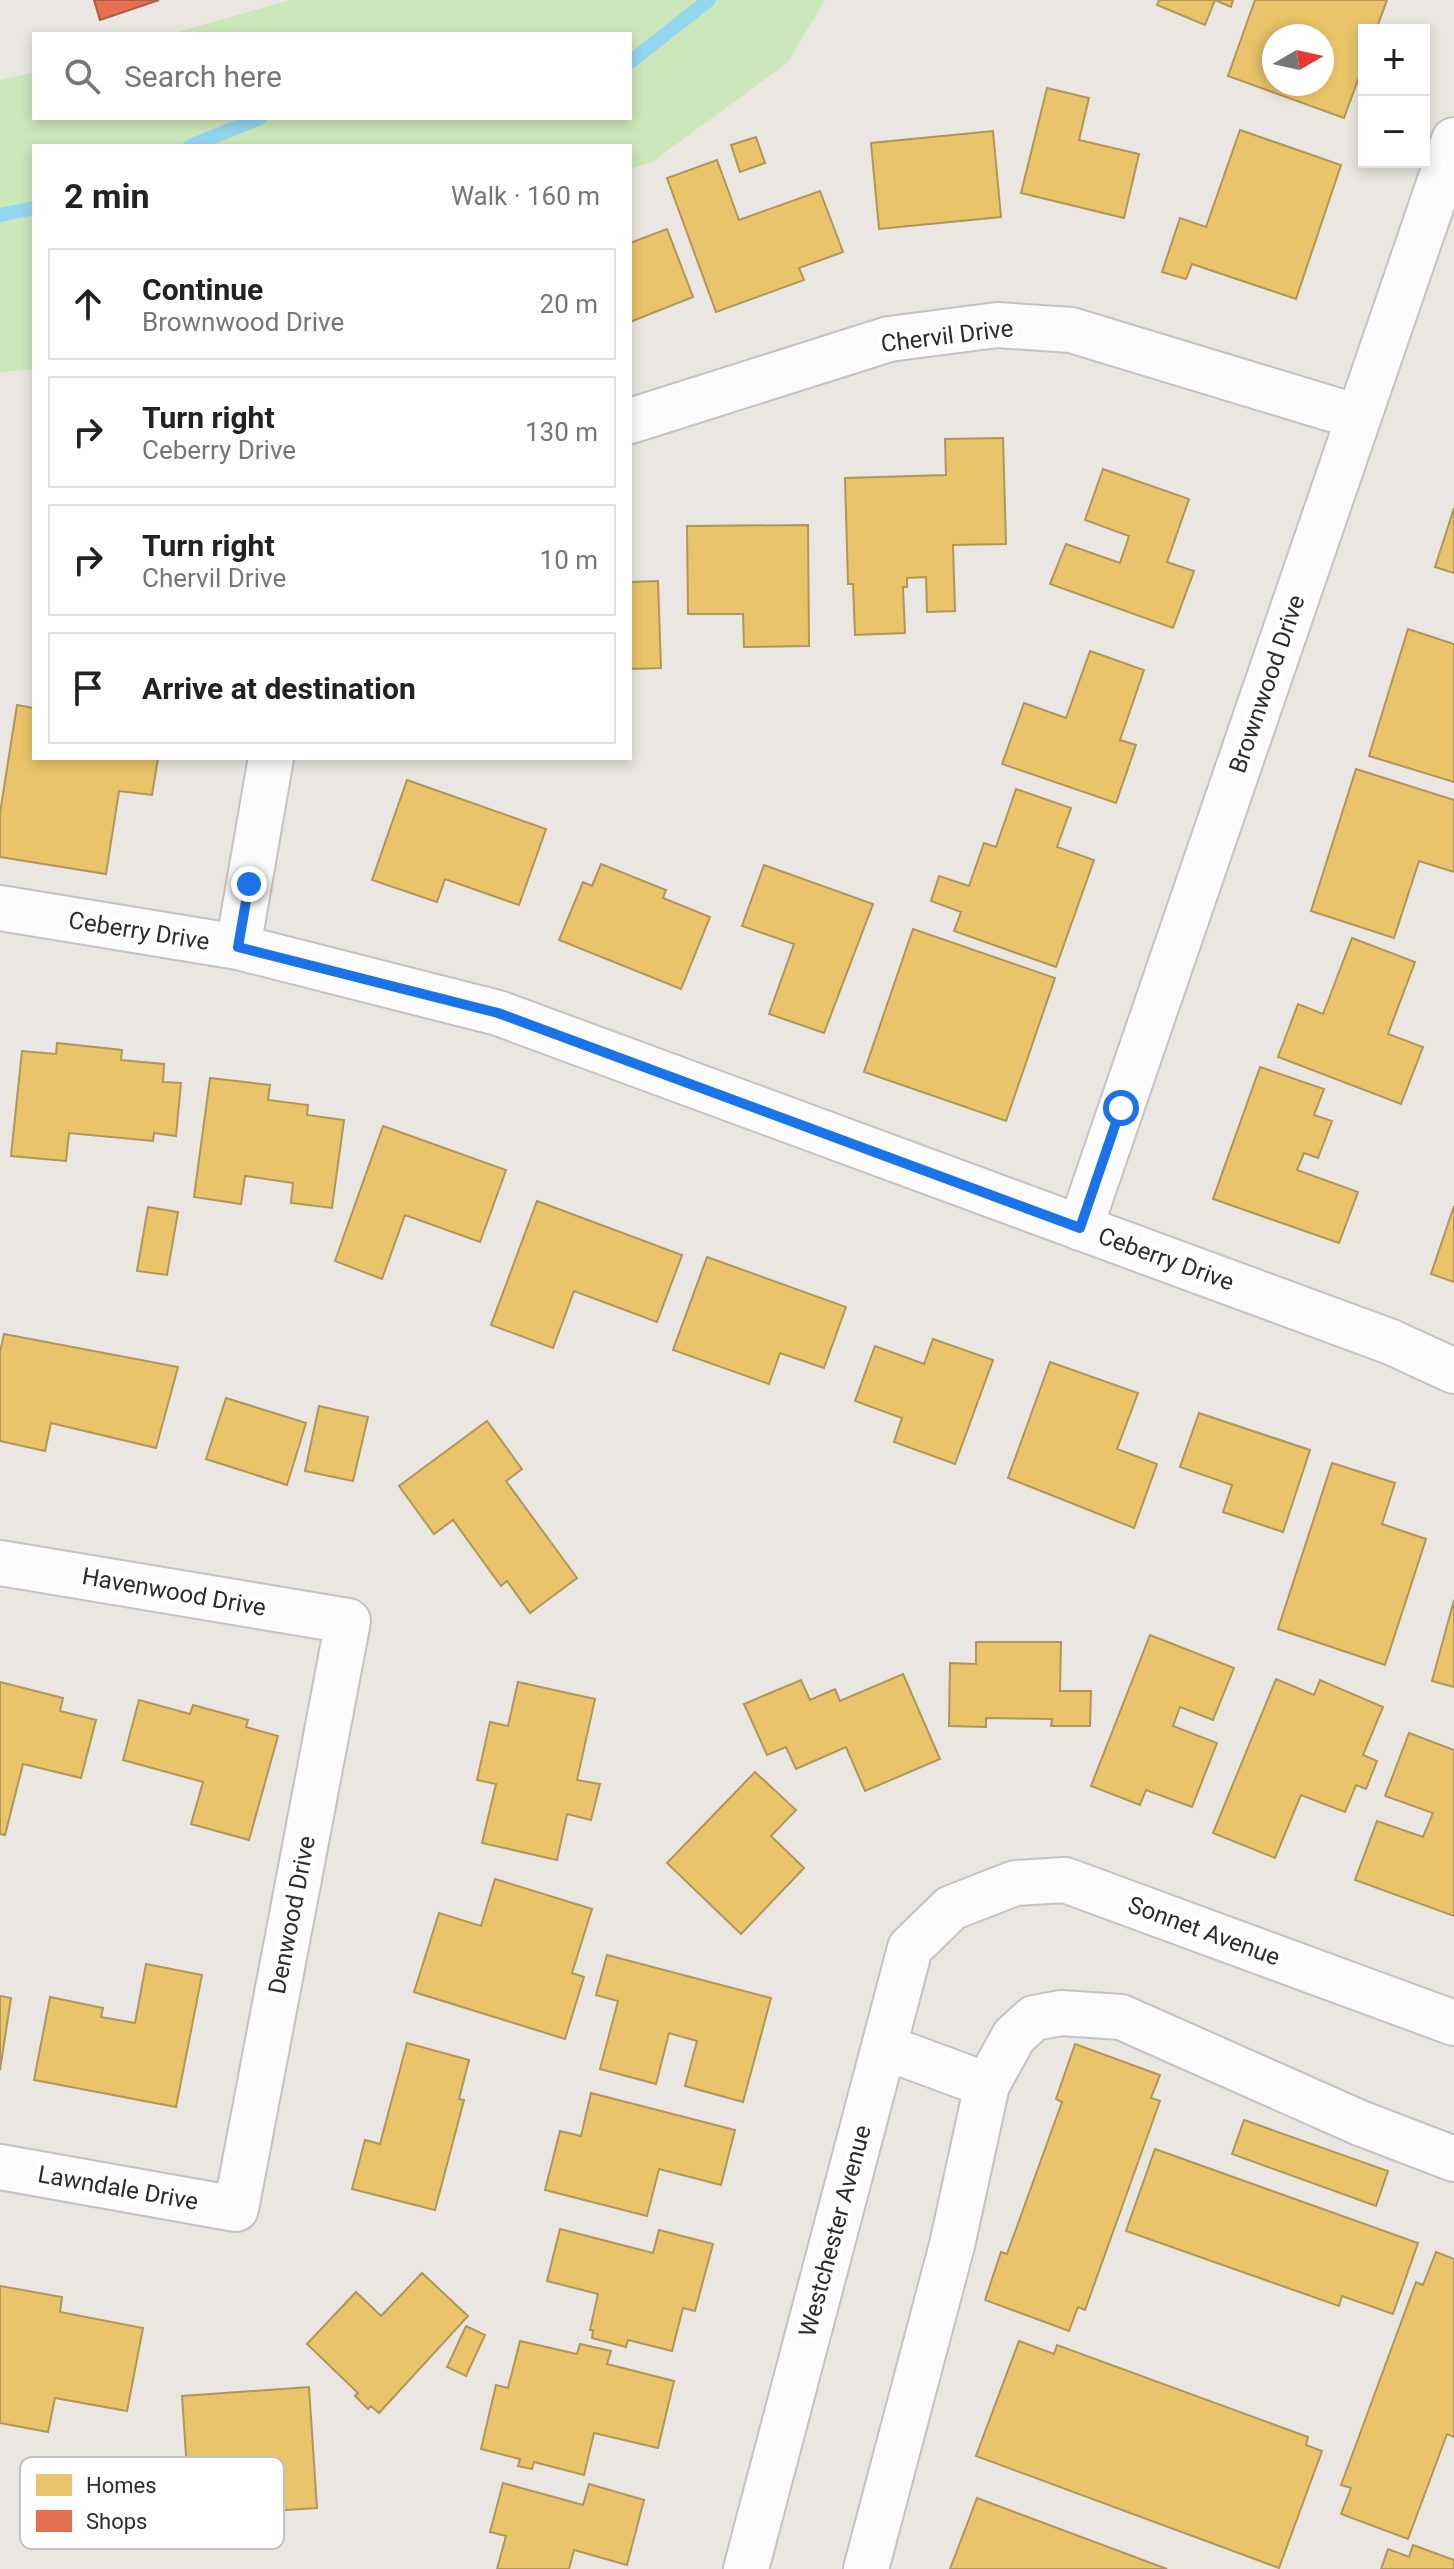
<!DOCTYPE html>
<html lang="en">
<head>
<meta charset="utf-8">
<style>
	body { margin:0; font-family:Roboto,sans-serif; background:#f2f2f2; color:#222 }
	.controls { position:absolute; right:24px; top:24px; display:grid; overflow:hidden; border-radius:0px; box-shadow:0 4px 12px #0003 }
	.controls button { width:72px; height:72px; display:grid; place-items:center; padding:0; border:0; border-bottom:2px solid #e0e0e0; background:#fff; color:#222; font:40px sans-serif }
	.compass { position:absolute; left:1262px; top:24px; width:72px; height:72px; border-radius:50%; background:#fff; box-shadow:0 4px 12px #0003; rotate:81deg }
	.stop { position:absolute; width:24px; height:24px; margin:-18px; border:6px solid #1a73e8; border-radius:50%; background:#fff }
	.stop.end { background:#1a73e8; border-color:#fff; box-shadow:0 2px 8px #0008 }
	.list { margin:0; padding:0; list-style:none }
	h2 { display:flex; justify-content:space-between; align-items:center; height:104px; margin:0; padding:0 32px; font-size:34px }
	h2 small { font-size:26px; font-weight:400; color:#767676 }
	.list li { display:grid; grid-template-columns:52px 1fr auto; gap:24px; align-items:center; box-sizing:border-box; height:112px; margin:0 16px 16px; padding:0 16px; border:2px solid #e0e0e0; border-radius:0px }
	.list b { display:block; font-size:30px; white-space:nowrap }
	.list p { margin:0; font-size:26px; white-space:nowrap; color:#767676 }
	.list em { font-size:26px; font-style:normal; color:#767676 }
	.icon { flex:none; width:44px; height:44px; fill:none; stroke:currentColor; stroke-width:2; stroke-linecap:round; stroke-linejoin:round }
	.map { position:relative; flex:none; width:1454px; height:2569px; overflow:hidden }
	.search { position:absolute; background:#fff; box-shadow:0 4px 12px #0003; left:32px; top:32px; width:600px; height:88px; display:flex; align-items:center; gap:20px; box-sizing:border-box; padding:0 28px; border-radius:0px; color:#767676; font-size:30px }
	.panel { position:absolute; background:#fff; box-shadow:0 4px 12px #0003; left:32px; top:144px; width:600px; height:616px; border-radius:0px }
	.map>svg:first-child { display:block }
	.green { fill:#cce7ba }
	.homes { fill:#e9c46a; stroke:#b09657; stroke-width:2; fill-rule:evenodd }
	.shops { fill:#e76f51; stroke:#af5b46; stroke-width:2 }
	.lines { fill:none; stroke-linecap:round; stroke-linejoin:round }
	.stream { stroke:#92d6ef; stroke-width:14 }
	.minor-casing { stroke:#c4c2c3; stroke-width:48 }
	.minor { stroke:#fcfbfb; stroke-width:44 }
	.route { stroke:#1a73e8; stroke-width:10 }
	.labels { text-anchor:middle; stroke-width:8; stroke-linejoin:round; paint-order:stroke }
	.street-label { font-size:24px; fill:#2c2c2c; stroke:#fff }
	.key { fill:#fff; stroke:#c0c0c0; stroke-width:2 }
	.key-label { font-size:22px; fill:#2c2c2c }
</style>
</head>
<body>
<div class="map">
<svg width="1454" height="2569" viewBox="0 0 1454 2569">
	<rect width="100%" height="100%" fill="#eae6e2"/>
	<!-- green -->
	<path class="green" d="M290,0h535l-38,63 -135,99 -22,7v-23h-596v223l-34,3v-292l34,-8v46h596v-84h-459z"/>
	<!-- homes -->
	<path class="homes" d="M1159,0h74l-2,7 -16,-7 -10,25 -48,-20z
		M1255,0h132l-11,30h-12v33l-20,55 -116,-42zM1274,36h48v48h-48z
		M1047,88l42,10 -10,42 60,14 -15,64 -103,-25z
		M1240,130l101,35 -45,134 -104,-35 -6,15 -24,-7 18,-54 26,9z
		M993,131l8,86 -122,12 -8,-86z
		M756,137l9,26 -25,9 -9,-27z
		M717,160l22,60 81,-29 23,61 -44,16 5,12 -88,32 -49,-134z
		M667,229l26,68 -63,25v-79z
		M1003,438l3,106 -53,1 2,66 -28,1 -1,-35 -19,1v9h-4l2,46 -50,2 -2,-51h-5l-3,-106 101,-3 -1,-36z
		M1103,469l86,30 -22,63 27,9 -21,57 -123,-44 16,-40 54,19 9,-27 -44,-16z
		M1454,508v65l-19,-6z
		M808,525l1,121 -65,1 -1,-33h-55l-1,-88z
		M658,581l3,87 -31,1v-87z
		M1408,629l46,15v138l-85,-26z
		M1090,651l54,19 -24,70 16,5 -20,58 -114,-39 22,-61 42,15z
		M17,705l17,3v50h124l-6,37 -33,-4 -13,83 -106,-17v-44z
		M1356,769l98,31v72l-35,-11 -25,77 -83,-27z
		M407,780l139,49 -27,76 -74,-26 -8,23 -65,-22z
		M1016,789l55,19 -14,39 37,13 -38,107 -102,-36 7,-19 -30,-11 8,-25 30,10 15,-43 12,4z
		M601,864l65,26 -3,8 47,19 -29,72 -122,-49 24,-58 9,4z
		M764,865l109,39 -49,129 -55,-19 25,-70 -52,-18z
		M913,929l142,49 -49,143 -142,-49z
		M1352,938l63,24 -27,72 35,13 -22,57 -123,-47 20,-53 25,10z
		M57,1043l65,7 -1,10 43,4 -1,18 18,1 -5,53 -22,-3 -1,8 -84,-8 -3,28 -55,-5 11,-105 34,3z
		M1260,1067l64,22 -10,26 18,6 -14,37 -14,-5 -7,17 61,22 -19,51 -126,-44z
		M210,1078l60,7 -2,15 40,5 -1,10 37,5 -12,88 -41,-5 2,-20 -48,-7 -4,28 -47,-7z
		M383,1126l123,44 -26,72 -75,-27 -23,64 -47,-18z
		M537,1201l145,54 -25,67 -83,-31 -21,57 -62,-23z
		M1454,1206v76l-23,-8z
		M148,1207l30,5 -11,63 -30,-4z
		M707,1257l139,50 -22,61 -44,-15 -11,31 -96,-34z
		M4,1334l174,33 -22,81 -105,-25 -6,28 -45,-10v-89z
		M933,1339l60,21 -38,104 -61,-22 8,-24 -47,-17 20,-55 49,18z
		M1050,1362l88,31 -21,56 40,15 -23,64 -126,-50z
		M226,1398l80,25 -19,62 -81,-26z
		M319,1406l49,11 -15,64 -48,-10z
		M1199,1413l111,37 -27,82 -60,-20 9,-27 -52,-18z
		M487,1421l35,48 -16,12 71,97 -47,35 -23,-32 -6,5 -48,-66 -19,14 -35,-48z
		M1332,1463l63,20 -13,41 44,15 -41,126 -107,-36z
		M1454,1600v87l-22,-6z
		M1150,1635l84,33 -21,52 -33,-13 -7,19 44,17 -25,64 -46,-17 -6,15 -49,-19z
		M976,1642h85l-1,49h31l-1,35h-39l1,-7 -66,-1v9l-37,-1 1,-63 26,1z
		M903,1674l37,85 -75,32 -19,-44 -50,22 -10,-22 -19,8 -23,-51 57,-24 9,20 25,-11 5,12z
		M1276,1679l38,16 6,-15 63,27 -20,48 14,6 -11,28 -10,-4 -11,27 -44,-17 -26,63 -62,-25z
		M0,1682l63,16 -3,13 36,9 -15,58 -58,-14 -18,71 -5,-1z
		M518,1682l77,17 -18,81 23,4 -9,36 -24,-6 -10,46 -75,-17 14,-59 -19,-4 13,-58 18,4z
		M139,1700l51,14 3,-9 55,15 -2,7 32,9 -29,104 -58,-16 12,-42 -80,-22z
		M1409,1733l45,17v166l-99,-36 22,-59 46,16 10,-24 -48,-17z
		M755,1772l41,38 -25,26 33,32 -63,66 -74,-71z
		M495,1879l97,30 -20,64 12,4 -19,62 -151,-47 25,-79 42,13z
		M607,1955l164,43 -28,104 -58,-16 12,-45 -28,-8 -13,51 -56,-15 18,-68 -22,-6z
		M146,1964l56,11 -26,132 -142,-27 16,-83 53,11 -2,9 34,6z
		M0,1996l11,2 -11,72z
		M407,2043l62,17 -10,39 5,1 -29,110 -83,-21 13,-49 15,4z
		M1075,2044l85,31 -9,23 9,3 -75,209 -7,-3 -9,24 -84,-31 16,-48 6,2 55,-152 -6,-3z
		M591,2093l144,37 -14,55 -62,-16 -12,47 -102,-26 15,-59 21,5z
		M1244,2120l144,51 -12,35 -144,-52z
		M1155,2149l263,94 -25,71 -51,-18 -3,10 -213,-75z
		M560,2229l93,24 6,-23 54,14 -18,67 -12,-3 -11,43 -44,-11 -2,7 -34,-9 1,-8h-3l8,-36 -51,-13z
		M1436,2252l18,7v178l-7,-3 -39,105 -67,-25 10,-26 -10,-3 75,-203 7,3z
		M422,2273l46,43 -89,97 -8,-7 -3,3 -13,-13 3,-3 -51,-49 49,-52 25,24z
		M0,2286l62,11 -2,15 83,16 -16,83 -72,-13 -7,34 -48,-9z
		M466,2326l19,9 -19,41 -19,-9z
		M520,2341l57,13 3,-10 31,7 -4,13 67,17 -16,67 -64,-15 -10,42 -50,-13 -2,7 -14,-3 2,-7 -39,-10 15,-64 12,3z
		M1019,2341l35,13 3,-9 251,92 -2,8 16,6 -43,117 -303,-112z
		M309,2387l8,121 -62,4 -3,-45 -65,3 -5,-74z
		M503,2483l80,22 6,-21 55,16 -17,65 -53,-15 -5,19h-72l9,-33 -16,-4z
		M977,2498l190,71h-217z
		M1413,2545l41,15v9h-73l7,-20 21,8z"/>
	<!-- shops -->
	<path class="shops" d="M94,0h65l-59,20z"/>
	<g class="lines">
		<!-- stream -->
		<path class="stream" d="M630,62l79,-62
			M190,146l70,-28
			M0,215l34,-7"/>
		<!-- minor casing -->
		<g class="minor-casing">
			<path id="minor" d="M630,421l259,-82 108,-14 74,5 287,87
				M0,908l238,39 260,66 893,329 63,29
				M238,947l33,-189
				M1080,1228l374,-1088
				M0,1563l348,58 -112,588 -236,-42
				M884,2047l103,38
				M746,2569l164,-621 41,-40 64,-25 50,-3 389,143
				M866,2569l86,-324 35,-160 27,-49 20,-18 27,-5 60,4 239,106 94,36"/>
		</g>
		<!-- minor -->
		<use href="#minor" class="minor"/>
	</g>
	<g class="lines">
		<!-- route -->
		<path class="route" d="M249,884l-11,63 260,66 582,215 41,-120"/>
	</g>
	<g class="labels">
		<!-- street labels -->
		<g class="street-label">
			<text transform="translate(947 336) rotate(-7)" y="8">Chervil Drive</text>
			<text transform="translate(1267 684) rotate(-71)" y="8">Brownwood Drive</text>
			<text transform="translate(139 931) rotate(9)" y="8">Ceberry Drive</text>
			<text transform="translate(1166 1259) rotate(20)" y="8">Ceberry Drive</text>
			<text transform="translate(174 1592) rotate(10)" y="8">Havenwood Drive</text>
			<text transform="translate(292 1915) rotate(-79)" y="8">Denwood Drive</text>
			<text transform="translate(1204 1931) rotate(20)" y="8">Sonnet Avenue</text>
			<text transform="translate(118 2188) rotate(10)" y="8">Lawndale Drive</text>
			<text transform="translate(835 2231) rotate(-75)" y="8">Westchester Avenue</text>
		</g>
	</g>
	<!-- legend -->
	<rect x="20" y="2457" width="264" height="92" rx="12" class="key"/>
	<rect x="36" y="2474" width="36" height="22" fill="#e9c46a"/>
	<rect x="36" y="2510" width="36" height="22" fill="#e76f51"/>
	<g class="key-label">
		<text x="86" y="2493">Homes</text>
		<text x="86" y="2529">Shops</text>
	</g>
</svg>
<div class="controls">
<button>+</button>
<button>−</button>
</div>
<svg class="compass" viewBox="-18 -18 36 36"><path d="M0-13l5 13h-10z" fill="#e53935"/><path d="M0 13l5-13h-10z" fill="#767676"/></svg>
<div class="stop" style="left:1121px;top:1108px"></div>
<div class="stop end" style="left:249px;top:884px"></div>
<div class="search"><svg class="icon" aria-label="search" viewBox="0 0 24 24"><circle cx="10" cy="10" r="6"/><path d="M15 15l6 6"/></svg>Search here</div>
<section class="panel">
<h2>2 min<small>Walk · 160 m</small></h2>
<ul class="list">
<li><svg class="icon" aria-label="ahead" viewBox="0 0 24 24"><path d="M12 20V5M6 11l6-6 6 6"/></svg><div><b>Continue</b><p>Brownwood Drive</p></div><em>20 m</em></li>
<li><svg class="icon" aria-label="right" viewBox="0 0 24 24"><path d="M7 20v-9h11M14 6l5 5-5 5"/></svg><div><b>Turn right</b><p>Ceberry Drive</p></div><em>130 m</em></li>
<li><svg class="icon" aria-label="right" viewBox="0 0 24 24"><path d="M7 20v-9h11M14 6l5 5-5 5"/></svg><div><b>Turn right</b><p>Chervil Drive</p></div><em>10 m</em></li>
<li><svg class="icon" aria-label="arrive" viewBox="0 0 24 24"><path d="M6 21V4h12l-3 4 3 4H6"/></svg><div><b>Arrive at destination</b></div></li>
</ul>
</section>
</div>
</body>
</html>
